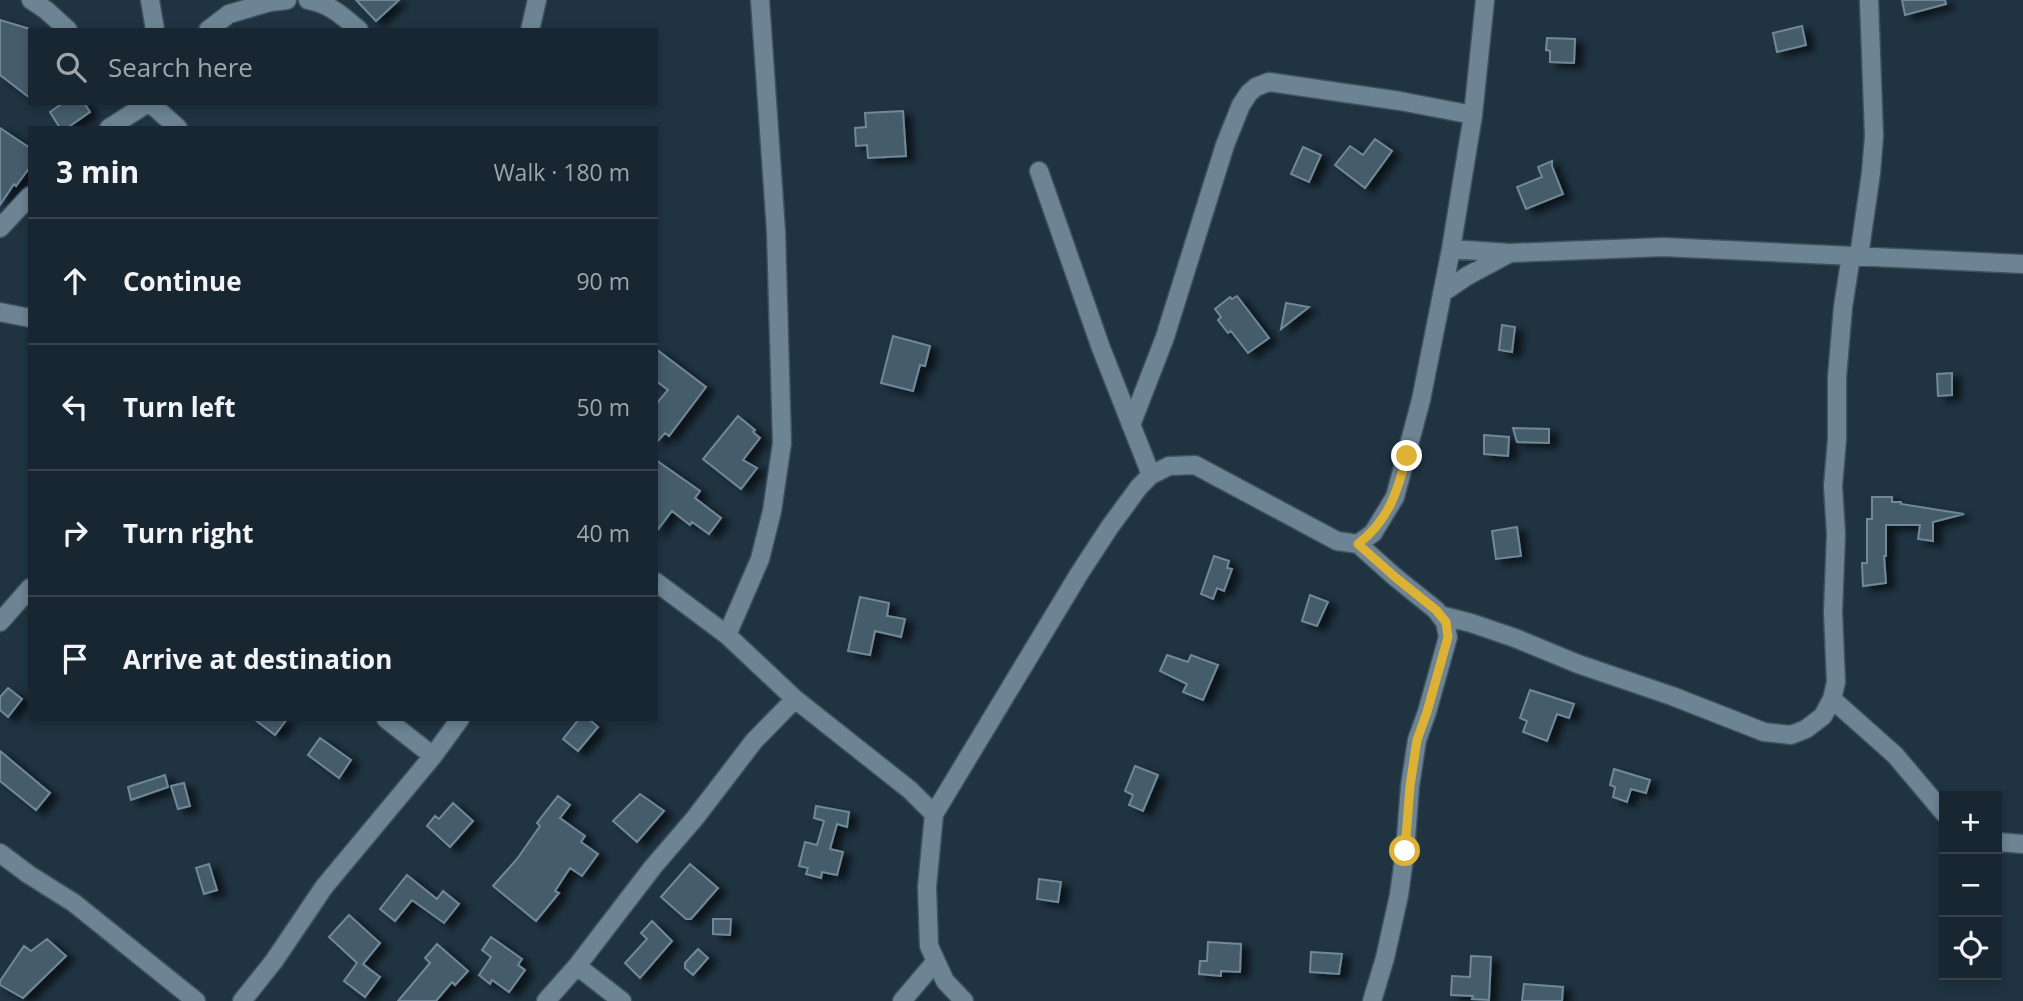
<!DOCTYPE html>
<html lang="en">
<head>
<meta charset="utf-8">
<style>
	body { margin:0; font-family:"Open Sans",sans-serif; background:#202e39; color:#f1f3f6 }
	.controls { position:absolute; right:21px; bottom:21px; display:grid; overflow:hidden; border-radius:0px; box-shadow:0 4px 10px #0003 }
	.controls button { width:63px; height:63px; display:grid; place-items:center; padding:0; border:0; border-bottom:2px solid #36434d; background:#172631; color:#f1f3f6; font:35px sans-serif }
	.stop { position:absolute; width:21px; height:21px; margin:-16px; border:5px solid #ddb133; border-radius:50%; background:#fff }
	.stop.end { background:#ddb133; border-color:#fff; box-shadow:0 2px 7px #0008 }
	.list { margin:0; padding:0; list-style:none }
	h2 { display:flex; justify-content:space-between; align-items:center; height:91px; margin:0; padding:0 28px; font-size:30px }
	h2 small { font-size:23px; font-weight:400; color:#9ea5ab }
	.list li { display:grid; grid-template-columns:46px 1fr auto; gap:21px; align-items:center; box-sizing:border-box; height:126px; padding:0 28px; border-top:2px solid #36434d }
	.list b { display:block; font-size:26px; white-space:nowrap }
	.list em { font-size:23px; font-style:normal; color:#9ea5ab }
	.icon { flex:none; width:38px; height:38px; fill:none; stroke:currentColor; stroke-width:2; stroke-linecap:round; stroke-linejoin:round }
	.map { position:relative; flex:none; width:2023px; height:1001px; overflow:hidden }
	.search { position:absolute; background:#172631; box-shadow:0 4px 10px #0003; left:28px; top:28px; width:630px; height:77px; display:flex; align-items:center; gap:18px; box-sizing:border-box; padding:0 24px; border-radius:0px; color:#9ea5ab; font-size:26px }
	.panel { position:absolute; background:#172631; box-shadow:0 4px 10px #0003; left:28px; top:126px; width:630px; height:595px; border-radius:0px }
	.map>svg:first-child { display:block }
	.building { fill:#455b6a; stroke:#718898; stroke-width:2; filter:url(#shadow) }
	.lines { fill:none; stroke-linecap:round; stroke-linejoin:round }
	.street-casing { stroke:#3e515c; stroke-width:21 }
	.street { stroke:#6d8494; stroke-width:18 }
	.route { stroke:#ddb133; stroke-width:9 }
</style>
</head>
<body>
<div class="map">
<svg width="2023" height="1001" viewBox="0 0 2023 1001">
	<defs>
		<filter id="shadow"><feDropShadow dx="8" dy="4.5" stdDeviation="3.5" flood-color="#0009"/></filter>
	</defs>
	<rect width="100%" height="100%" fill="#1f3341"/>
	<!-- building -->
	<path class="building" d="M356,0h43l-23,21z
		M1902,0h43l1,4 -41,11z
		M0,20l30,9v69l-30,-23z
		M1802,26l4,19 -29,7 -4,-19z
		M1547,38l28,1 -1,24 -24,-1v-11l-4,-1z
		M63,103h21l6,9 -23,16h-7l-10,-16z
		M903,111l3,45 -38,2 -1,-13 -11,1 -1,-18 11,-1 -1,-14z
		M0,128l30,20v19l-14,19 -2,-2 -14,21z
		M1375,139l17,12 -27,37 -30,-23 15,-19 13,9z
		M1303,147l18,8 -12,27 -18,-8z
		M1552,161v5l11,28 -37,15 -9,-22 25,-10 -4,-10z
		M1237,296l32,42 -21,15 -17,-22 -3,2 -10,-13 3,-3 -6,-8 15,-12 2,2z
		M1286,303l23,4 -28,22z
		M1502,325l13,2 -3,25 -13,-2z
		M893,336l37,10 -5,20 -5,-1 -7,26 -32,-8z
		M656,349l50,38 -37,49 -4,-3 -9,10v-39l12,-14 -12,-9z
		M1952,373v22l-14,1 -1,-22z
		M738,416l17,14 -2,2 7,6 -17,22 14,8 -16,21 -38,-30z
		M1513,428l36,1v14l-32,-1z
		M1484,435l25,2 -1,19 -24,-2z
		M656,460l44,31 -5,7 26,20 -12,16 -17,-12 -2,3 -18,-14 -16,21z
		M1872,497h20v5h9v2l63,10 -31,8v19l-15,-2 2,-14h-34v31h-2l2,27 -23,3 -1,-23h5v-44h5z
		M1517,527l4,29 -25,3 -4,-28z
		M1214,556l15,5 -2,7 5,1 -8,22 -7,-3 -4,11 -12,-5z
		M1310,595l18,7 -11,24 -15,-5z
		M860,597l29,6 -2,13 18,3 -4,18 -26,-6 -5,24 -22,-4z
		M1167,655l21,7 3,-7 27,10 -15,35 -20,-8 4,-8 -27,-13z
		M8,688l14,11 -14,18 -8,-7v-13z
		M1530,690l44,14 -5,14 -12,-4 -10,27 -24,-9 4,-11 -7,-3z
		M254,719h33l-12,16z
		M579,719h10l9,8 -20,24 -15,-12z
		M320,738l31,22 -12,18 -31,-23z
		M0,751l50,42 -14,17 -36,-29z
		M1135,766l23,9 -15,36 -14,-6 4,-10 -8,-4z
		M1614,769l36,11 -4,13 -15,-4 -4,13 -14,-5 2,-10 -5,-2z
		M165,775l3,12 -37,13 -3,-13z
		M184,783l6,23 -12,3 -7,-23z
		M640,794l24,17 -27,31 -24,-21z
		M558,796l12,9 -10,13 25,18 -4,6 17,12 -16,22 -12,-8 -15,23 4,2 -23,28 -43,-35 24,-27 23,-33 -3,-3z
		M453,803l20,18 -23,26 -23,-21 8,-10 4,3z
		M816,806l33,6 -2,15 -10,-3 -7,25 13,3 -6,23 -15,-3 -1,6 -15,-4 2,-6 -9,-2 6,-24 12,3 7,-24 -10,-3z
		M209,864l8,26 -13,4 -8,-26z
		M690,864l28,24 -27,31h-5l-25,-22z
		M407,875l30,24 6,-8 16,13 -15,19 -32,-23 -17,21 -15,-12z
		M1039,879l22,3 -3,20 -21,-3z
		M349,915l31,28 -17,21 17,13 -15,20 -21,-16 13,-18 -28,-26z
		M713,919h18l-1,16 -17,-1z
		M652,921l20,20 -32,37 -15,-15 22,-24 -6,-6z
		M491,937l31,22 -4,6 7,5 -16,22 -17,-12 -2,4 -11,-9 12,-18 -9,-7z
		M47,939l19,17 -43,42 -23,-13v-4l24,-35 7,5z
		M1208,942l33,2 -1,28 -19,-1v5l-22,-2 1,-13h7z
		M437,944l31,27 -13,14 -3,-3 -16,19h-38l32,-38 -5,-5z
		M698,949l10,9 -15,17 -8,-7v-5z
		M1311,952l31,2 -3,20 -29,-2z
		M1471,956l20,1 -2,43 -17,-1 1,-3 -22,-1 1,-19 18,1z
		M1524,984l39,3 -1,14h-40z"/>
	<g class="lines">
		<!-- street casing -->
		<g class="street-casing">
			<path id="street" d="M31,0l15,10 22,20
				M150,0l5,30
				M308,0c21,3 36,17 51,30
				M208,30l21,-16 41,-12 17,-2
				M530,30l7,-30
				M150,103l28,25
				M109,128l39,-25
				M1039,171l62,177 50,127
				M0,228l30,-32
				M1451,249l59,4 153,-6 360,17
				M1859,256l12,-83 3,-37 -5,-136
				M1442,293l25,-17 43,-23
				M0,312l30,6
				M1131,425l34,-88 60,-192 16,-40 8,-12 7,-6 13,-5 131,19 73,14
				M1358,544l37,33 41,33 9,12 3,15 -21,75 -10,28 -7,46 -5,65 -6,44 -14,63 -13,43
				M656,582l71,53 68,64 115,91 24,24
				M1440,615l31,8 44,15 63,26 94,32 92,36 27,3 15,-6 17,-13 9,-17 4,-17 -3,-70 3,-78 -3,-48 4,-47v-62l6,-70 8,-51
				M0,622l30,-34
				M727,635l33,-76 12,-48 10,-68 -6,-212 -16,-231
				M1832,699l63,56 49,58
				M386,719l47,37
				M1997,842l26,2
				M0,853l28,21 46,29 122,98
				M577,966l45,35
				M242,1001l32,-40 50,-74 109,-131 27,-37
				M546,1001l31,-35 76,-99 42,-49 59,-77 41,-42
				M902,1001l34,-40
				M964,1001l-19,-20 -16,-35 -2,-59 7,-73 145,-240 30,-46 30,-41 12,-12 18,-9 26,-1 142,76 21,3 15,-11 22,-36 26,-97 30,-151 22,-134 12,-115"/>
		</g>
		<!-- street -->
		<use href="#street" class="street"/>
	</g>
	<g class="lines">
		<!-- route -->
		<path class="route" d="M1405,851l5,-65 7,-46 10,-28 21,-75 -2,-15 -10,-12 -41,-33 -37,-33c31,-24 39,-52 49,-88"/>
	</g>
</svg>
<div class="controls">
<button>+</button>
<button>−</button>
<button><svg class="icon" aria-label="locate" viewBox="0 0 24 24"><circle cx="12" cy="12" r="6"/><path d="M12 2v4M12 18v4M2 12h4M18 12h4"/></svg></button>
</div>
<div class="stop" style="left:1405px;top:851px"></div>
<div class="stop end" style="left:1407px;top:456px"></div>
<div class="search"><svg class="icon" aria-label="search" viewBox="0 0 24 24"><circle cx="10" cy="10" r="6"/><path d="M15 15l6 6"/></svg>Search here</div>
<section class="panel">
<h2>3 min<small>Walk · 180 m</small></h2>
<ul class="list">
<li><svg class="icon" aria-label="ahead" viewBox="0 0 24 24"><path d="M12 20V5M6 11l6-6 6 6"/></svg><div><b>Continue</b></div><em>90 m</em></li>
<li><svg class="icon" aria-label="left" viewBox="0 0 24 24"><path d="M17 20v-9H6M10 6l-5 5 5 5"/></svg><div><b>Turn left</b></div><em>50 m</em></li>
<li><svg class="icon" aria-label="right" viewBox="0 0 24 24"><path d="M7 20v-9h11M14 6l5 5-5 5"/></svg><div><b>Turn right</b></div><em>40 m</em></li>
<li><svg class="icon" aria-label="arrive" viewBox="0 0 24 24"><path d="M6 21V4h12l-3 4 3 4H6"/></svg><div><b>Arrive at destination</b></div></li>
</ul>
</section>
</div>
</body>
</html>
